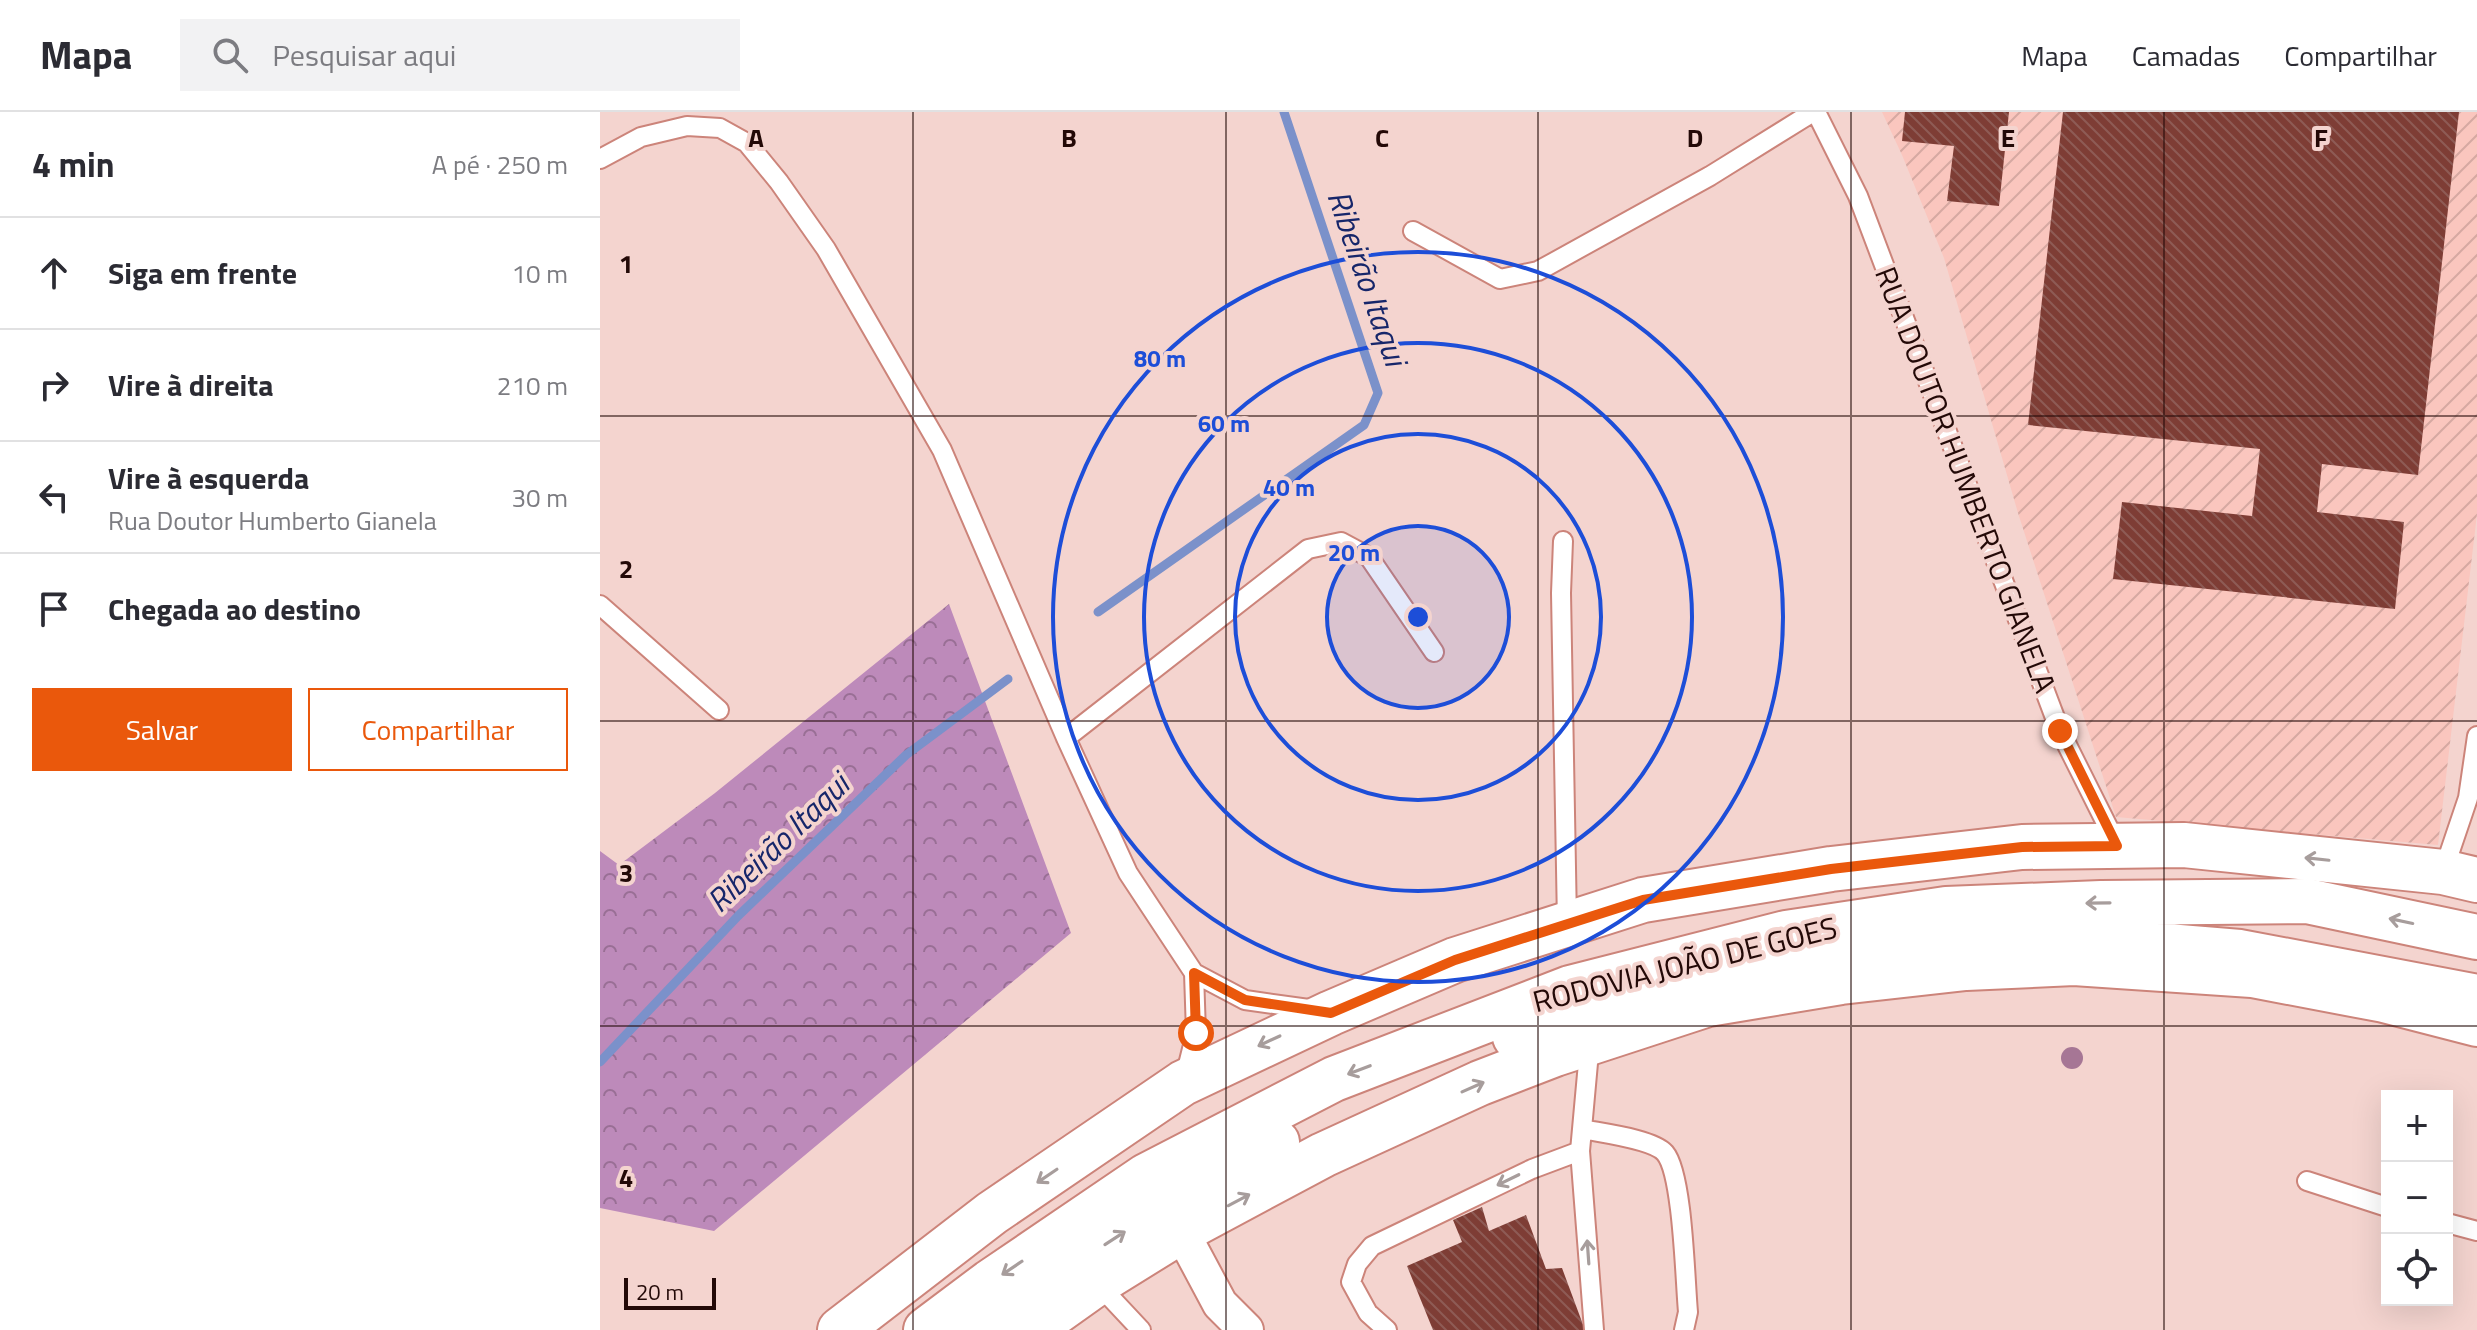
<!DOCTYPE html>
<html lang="pt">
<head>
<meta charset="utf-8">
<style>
	body { margin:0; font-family:"Titillium Web",sans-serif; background:#f2f2f3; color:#2b2b33 }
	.controls { position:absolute; right:24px; bottom:24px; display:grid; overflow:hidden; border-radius:0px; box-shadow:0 8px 32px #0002 }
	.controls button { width:72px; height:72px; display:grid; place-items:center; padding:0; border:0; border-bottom:2px solid #e1e1e2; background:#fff; color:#2b2b33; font:40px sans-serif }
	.scale { position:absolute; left:24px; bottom:20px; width:92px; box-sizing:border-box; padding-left:8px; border:4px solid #230907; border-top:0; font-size:22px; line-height:28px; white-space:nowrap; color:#230907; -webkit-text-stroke:6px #f4d4cf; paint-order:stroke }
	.stop { position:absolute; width:24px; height:24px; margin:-18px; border:6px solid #ea580c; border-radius:50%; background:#fff }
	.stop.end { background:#ea580c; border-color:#fff; box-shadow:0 2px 8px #0008 }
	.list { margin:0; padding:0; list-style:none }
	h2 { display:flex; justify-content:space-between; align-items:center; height:104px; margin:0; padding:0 32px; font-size:34px }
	h2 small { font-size:26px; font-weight:400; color:#7c7c81 }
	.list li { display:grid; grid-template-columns:52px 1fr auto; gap:24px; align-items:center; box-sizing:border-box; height:112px; padding:0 32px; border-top:2px solid #e1e1e2 }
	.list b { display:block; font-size:30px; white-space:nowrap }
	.list p { margin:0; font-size:26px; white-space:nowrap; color:#7c7c81 }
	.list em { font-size:26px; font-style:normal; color:#7c7c81 }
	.actions { display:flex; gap:16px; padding:24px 32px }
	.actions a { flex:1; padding:18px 0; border:2px solid #ea580c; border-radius:0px; text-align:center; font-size:28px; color:#ea580c }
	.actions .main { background:#ea580c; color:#fff }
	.icon { flex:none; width:44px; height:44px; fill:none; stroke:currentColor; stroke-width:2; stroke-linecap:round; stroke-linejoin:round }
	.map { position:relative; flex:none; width:1877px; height:1218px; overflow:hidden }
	header { display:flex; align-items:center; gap:48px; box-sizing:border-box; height:112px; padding:0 40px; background:#fff; border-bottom:2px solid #e1e1e2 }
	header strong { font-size:38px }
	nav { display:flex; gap:44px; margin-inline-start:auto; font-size:28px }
	.search { width:560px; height:72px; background:#f2f2f3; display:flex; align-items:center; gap:20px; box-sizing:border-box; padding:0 28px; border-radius:0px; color:#7c7c81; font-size:30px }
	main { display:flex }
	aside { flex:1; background:#fff }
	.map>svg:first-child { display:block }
	.industrial { fill:url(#industrial-furrows) }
	.forest { fill:url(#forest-crowns) }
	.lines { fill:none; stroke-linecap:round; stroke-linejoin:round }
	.stream { stroke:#7b91ca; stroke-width:9 }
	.building { fill:url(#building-back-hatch) }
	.lane-casing { stroke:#cc847a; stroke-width:22 }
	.street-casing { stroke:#cc847a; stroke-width:38 }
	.secondary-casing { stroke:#cc847a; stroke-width:48 }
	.highway-casing { stroke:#cc847a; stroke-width:48 }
	.lane { stroke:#fff; stroke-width:18 }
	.street { stroke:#fff; stroke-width:34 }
	.secondary { stroke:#fff; stroke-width:44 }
	.highway { stroke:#fff; stroke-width:44 }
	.tree { fill:#a67695 }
	.oneway { stroke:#a79d9c }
	.route { stroke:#ea580c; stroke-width:10 }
	.grid { fill:none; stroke:#230907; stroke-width:2; stroke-opacity:0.55 }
	.ring { fill:none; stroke:#1d4ed8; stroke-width:4 }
	.labels { text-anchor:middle; stroke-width:8; stroke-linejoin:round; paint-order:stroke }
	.street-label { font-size:30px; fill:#230907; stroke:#f4d4cf }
	.water-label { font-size:32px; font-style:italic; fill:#16266a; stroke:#f4d4cf }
	.grid-label { font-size:26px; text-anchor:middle; font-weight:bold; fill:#230907; stroke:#f4d4cf; stroke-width:8; stroke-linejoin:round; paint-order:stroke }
	.centre { fill:#1d4ed8; stroke:#f4d4cf; stroke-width:4 }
	.ring-label { font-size:24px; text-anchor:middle; font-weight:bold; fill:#1d4ed8; stroke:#f4d4cf; stroke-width:8; stroke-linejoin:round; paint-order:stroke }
</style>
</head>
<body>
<header>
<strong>Mapa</strong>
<div class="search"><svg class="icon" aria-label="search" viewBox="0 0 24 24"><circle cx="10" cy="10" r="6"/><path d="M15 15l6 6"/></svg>Pesquisar aqui</div>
<nav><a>Mapa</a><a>Camadas</a><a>Compartilhar</a></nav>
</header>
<main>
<aside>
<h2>4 min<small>A pé · 250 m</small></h2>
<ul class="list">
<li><svg class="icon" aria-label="ahead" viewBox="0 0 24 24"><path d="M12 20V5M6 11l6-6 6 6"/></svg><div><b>Siga em frente</b></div><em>10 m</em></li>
<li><svg class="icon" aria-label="right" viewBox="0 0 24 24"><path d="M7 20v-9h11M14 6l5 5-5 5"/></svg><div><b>Vire à direita</b></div><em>210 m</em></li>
<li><svg class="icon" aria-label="left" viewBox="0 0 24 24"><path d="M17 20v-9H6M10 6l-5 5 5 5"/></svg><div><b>Vire à esquerda</b><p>Rua Doutor Humberto Gianela</p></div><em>30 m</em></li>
<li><svg class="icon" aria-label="arrive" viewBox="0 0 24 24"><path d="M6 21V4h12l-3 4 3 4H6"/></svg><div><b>Chegada ao destino</b></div></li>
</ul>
<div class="actions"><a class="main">Salvar</a><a>Compartilhar</a></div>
</aside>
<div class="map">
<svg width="1877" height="1218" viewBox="0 0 1877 1218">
	<defs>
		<pattern id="industrial-furrows" width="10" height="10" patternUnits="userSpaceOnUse" patternTransform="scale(2)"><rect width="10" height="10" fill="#fac6be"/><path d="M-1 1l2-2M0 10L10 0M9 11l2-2" fill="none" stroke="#d6a9a2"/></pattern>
		<pattern id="forest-crowns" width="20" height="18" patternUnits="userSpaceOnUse" patternTransform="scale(2)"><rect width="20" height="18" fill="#bd8aba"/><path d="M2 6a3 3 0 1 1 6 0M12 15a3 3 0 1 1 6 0" fill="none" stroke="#996f95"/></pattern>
		<pattern id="building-back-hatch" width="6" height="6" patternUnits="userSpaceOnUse" patternTransform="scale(2)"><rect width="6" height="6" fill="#7e3d35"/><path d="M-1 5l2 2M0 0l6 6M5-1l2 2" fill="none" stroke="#8e5b55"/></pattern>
	</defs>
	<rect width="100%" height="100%" fill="#f4d4cf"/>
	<!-- industrial -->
	<path class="industrial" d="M1282,0h595v402l-39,331 -322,-28 -98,-304 -74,-255 -42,-103z"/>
	<!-- forest -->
	<path class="forest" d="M349,492l122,329 -357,298 -114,-23v-357l19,14 96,-72z"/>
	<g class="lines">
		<!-- stream -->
		<path class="stream" d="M498,500l266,-187 14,-32 -94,-281
			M0,950l138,-146 168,-161 102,-76"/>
	</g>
	<!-- building -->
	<path class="building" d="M1305,0h104l-10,94 -52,-5 7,-55 -52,-5z
		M1463,0h396l-41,363 -96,-11 -5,48 87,10 -9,87 -282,-30 9,-77 130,14 8,-67 -232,-24z
		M882,1095l7,24 37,-16 20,54 16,-1 23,62h-152l-26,-64 55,-24 -9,-22z"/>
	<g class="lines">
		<!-- lane casing -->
		<g class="lane-casing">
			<path id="lane" d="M1216,0l42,84 202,535 57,114
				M0,47l41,-22 46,-11 33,2 27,15 32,39 47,67 116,201 124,288 62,135 66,100 51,27 71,10
				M813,119l87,48 38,-8 172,-95 103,-64
				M963,429l-2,52 6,330
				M0,493l119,105
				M466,626l242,-189 33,-7 28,15 65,95
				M1843,760l25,-74 9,-62
				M989,940l-9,99 14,179
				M585,965l11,-44 -2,-60
				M982,1017c19,4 71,10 83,24 18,21 20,128 23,159l-4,18
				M1707,1069l80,26
				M1847,1111l30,8
				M497,1171l44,47
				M787,1218l-19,-17 -17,-31 6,-18 15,-18 160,-77 48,-18"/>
		</g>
		<!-- street casing -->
		<g class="street-casing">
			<path id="street" d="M581,1119l39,73 26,26"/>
		</g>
		<!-- secondary casing -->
		<g class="secondary-casing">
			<path id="secondary" d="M240,1218l152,-117 191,-130 148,-70 124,-53 188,-60 188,-31 191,-22 162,-2 259,27 34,8
				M431,1218l66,-47 84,-52 142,-76 157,-72 75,-29 153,-50 133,-22 125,-14 108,-5 178,12 132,25 93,24"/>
		</g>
		<!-- highway casing -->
		<g class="highway-casing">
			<path id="highway" d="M915,925l157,-47 208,-39 201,-12 159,13 237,45
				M326,1218l64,-48 156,-106 188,-97 236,-91 216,-55 160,-24 155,-6 206,-2 170,36
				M382,1218c95,-68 190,-136 295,-188"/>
		</g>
		<!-- lane -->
		<use href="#lane" class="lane"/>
		<!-- street -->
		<use href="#street" class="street"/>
		<!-- secondary -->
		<use href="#secondary" class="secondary"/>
		<!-- highway -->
		<use href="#highway" class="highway"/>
	</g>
	<!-- trees -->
	<circle class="tree" cx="1472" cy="946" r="11"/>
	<!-- one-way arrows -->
	<defs><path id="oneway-shaft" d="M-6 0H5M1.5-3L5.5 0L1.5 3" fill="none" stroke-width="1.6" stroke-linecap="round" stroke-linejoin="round" transform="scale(2)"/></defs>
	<g class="oneway">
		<use href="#oneway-shaft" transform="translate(1717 747) rotate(-174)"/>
		<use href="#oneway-shaft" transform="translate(1498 791) rotate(179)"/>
		<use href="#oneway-shaft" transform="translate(1801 809) rotate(-168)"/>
		<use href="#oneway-shaft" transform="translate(669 929) rotate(155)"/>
		<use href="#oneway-shaft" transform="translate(759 958) rotate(159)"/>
		<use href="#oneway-shaft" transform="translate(873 975) rotate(-24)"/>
		<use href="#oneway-shaft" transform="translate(447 1064) rotate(146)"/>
		<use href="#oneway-shaft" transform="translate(908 1068) rotate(154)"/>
		<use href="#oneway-shaft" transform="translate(639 1088) rotate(-28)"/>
		<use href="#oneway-shaft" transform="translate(515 1126) rotate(-33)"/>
		<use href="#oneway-shaft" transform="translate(988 1140) rotate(-94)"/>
		<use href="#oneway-shaft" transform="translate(412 1156) rotate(146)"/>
	</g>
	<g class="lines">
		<!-- route -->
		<path class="route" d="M596,921l-2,-60 51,27 86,13 124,-53 188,-60 188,-31 191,-22 95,-1 -57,-115"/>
	</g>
	<!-- grid -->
	<path class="grid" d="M313,0v1218M626,0v1218M938,0v1218M1251,0v1218M1564,0v1218M0,304h1877M0,609h1877M0,914h1877"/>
	<!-- distance rings -->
	<circle cx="818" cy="505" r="91" fill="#1d4ed8" fill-opacity=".12"/>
	<g class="ring">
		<circle cx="818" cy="505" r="91"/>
		<circle cx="818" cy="505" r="183"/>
		<circle cx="818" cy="505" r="274"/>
		<circle cx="818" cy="505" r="365"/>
	</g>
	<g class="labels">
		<!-- street labels -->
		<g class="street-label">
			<text transform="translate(1365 368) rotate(69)" y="10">RUA DOUTOR HUMBERTO GIANELA</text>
			<text transform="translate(1085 853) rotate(-14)" y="10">RODOVIA JOÃO DE GOES</text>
		</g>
		<!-- water labels -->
		<g class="water-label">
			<text transform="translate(767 166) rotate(71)" y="11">Ribeirão Itaqui</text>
			<text transform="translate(178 731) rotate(-44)" y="11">Ribeirão Itaqui</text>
		</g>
	</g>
	<g class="grid-label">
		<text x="156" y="35">A</text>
		<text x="469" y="35">B</text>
		<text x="782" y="35">C</text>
		<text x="1095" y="35">D</text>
		<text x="1408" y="35">E</text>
		<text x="1721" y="35">F</text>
		<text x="26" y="161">1</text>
		<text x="26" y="466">2</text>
		<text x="26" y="770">3</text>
		<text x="26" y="1075">4</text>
	</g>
	<circle cx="818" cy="505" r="12" class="centre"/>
	<g class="ring-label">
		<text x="560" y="255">80 m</text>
		<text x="624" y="320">60 m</text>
		<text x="689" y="384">40 m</text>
		<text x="754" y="449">20 m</text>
	</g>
</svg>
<div class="controls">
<button>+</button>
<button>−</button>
<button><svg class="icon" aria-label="locate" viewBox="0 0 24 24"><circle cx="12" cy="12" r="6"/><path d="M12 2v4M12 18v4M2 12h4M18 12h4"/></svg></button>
</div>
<div class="scale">20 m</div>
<div class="stop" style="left:596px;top:921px"></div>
<div class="stop end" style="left:1460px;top:619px"></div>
</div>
</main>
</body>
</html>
